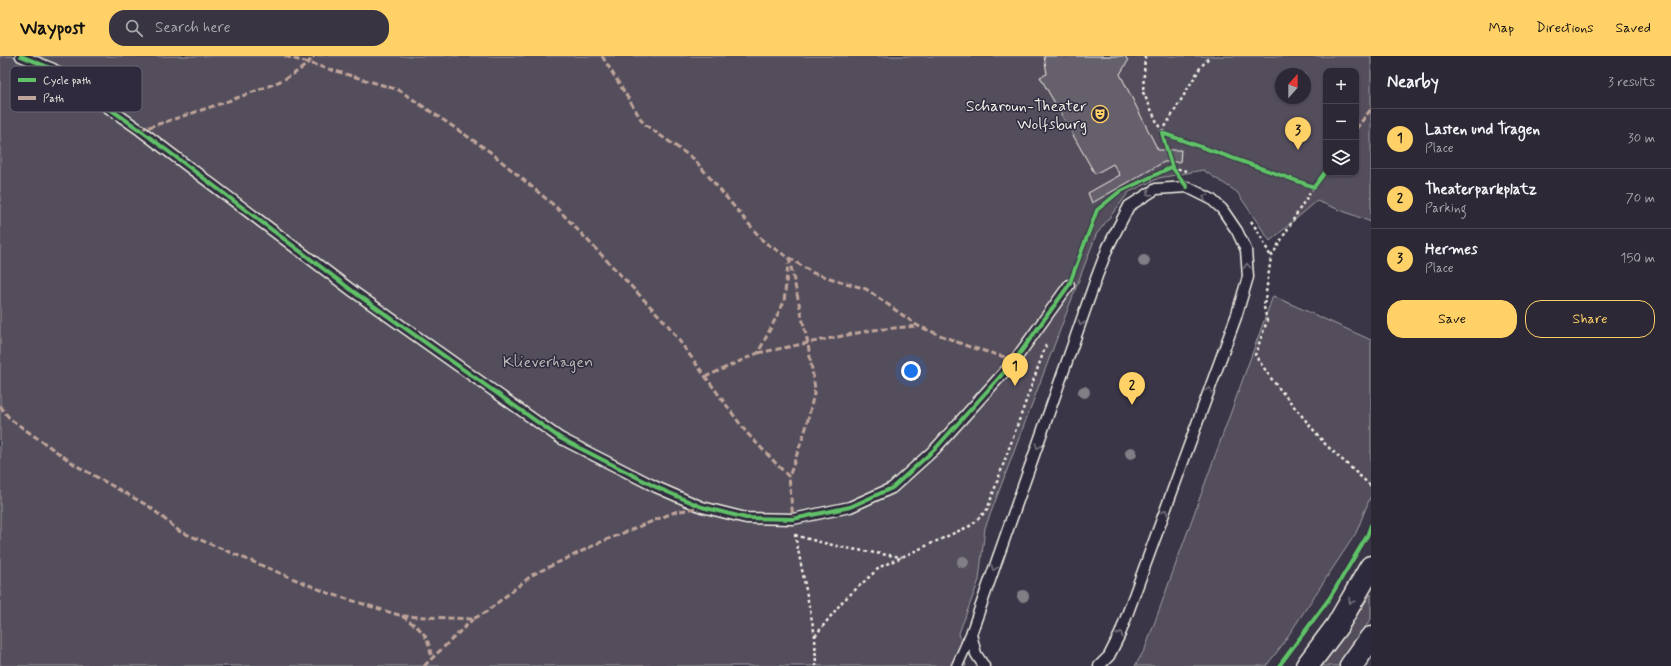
<!DOCTYPE html>
<html lang="en">
<head>
<meta charset="utf-8">
<style>
	body { margin:0; font-family:Mynerve,sans-serif; background:#383441; color:#f1f3f6 }
	.controls { position:absolute; right:12px; top:12px; display:grid; overflow:hidden; border-radius:8px; box-shadow:0 1px 3px #0004 }
	.controls button { width:36px; height:36px; display:grid; place-items:center; padding:0; border:0; border-bottom:1px solid #484450; background:#2c2835; color:#f1f3f6; font:20px sans-serif }
	.compass { position:absolute; left:1275px; top:12px; width:36px; height:36px; border-radius:50%; background:#2c2835; box-shadow:0 1px 3px #0004; rotate:21deg }
	.you { position:absolute; left:911px; top:315px; width:14px; height:14px; margin:-10px; border:3px solid #fff; border-radius:50%; background:#1a73e8; box-shadow:0 0 0 6px #1a73e833 }
	.badge { display:grid; place-items:center; width:26px; height:26px; border-radius:50%; background:#ffd166; color:#111; font-size:13px; font-weight:700 }
	.pin { position:absolute; translate:-50% -33px; filter:drop-shadow(0 1px 2px #0008) }
	.pin::after { content:''; position:absolute; top:21px; width:14px; height:12px; background:inherit; clip-path:polygon(0 0,100% 0,50% 100%) }
	.list { margin:0; padding:0; list-style:none }
	h2 { display:flex; justify-content:space-between; align-items:center; height:52px; margin:0; padding:0 16px; font-size:17px }
	h2 small { font-size:13px; font-weight:400; color:#a6a6ad }
	.list li { display:grid; grid-template-columns:26px 1fr auto; gap:12px; align-items:center; box-sizing:border-box; height:60px; padding:0 16px; border-top:1px solid #484450 }
	.list b { display:block; font-size:15px; white-space:nowrap }
	.list p { margin:0; font-size:13px; white-space:nowrap; color:#a6a6ad }
	.list em { font-size:13px; font-style:normal; color:#a6a6ad }
	.actions { display:flex; gap:8px; padding:12px 16px }
	.actions a { flex:1; padding:9px 0; border:1px solid #ffd166; border-radius:16px; text-align:center; font-size:14px; color:#ffd166 }
	.actions .main { background:#ffd166; color:#111 }
	.icon { flex:none; width:22px; height:22px; fill:none; stroke:currentColor; stroke-width:2; stroke-linecap:round; stroke-linejoin:round }
	.map { position:relative; flex:none; width:1371px; height:610px; overflow:hidden }
	header { display:flex; align-items:center; gap:24px; box-sizing:border-box; height:56px; padding:0 20px; background:#ffd166; color:#111 }
	header strong { font-size:19px }
	nav { display:flex; gap:22px; margin-inline-start:auto; font-size:14px }
	.search { width:280px; height:36px; background:#383441; display:flex; align-items:center; gap:10px; box-sizing:border-box; padding:0 14px; border-radius:16px; color:#a6a6ad; font-size:15px }
	main { display:flex }
	aside { flex:1; background:#2c2835 }
	.map>svg:first-child { display:block }
	.green { fill:#534e5c; stroke:#a4a0a2; fill-rule:evenodd }
	.building { fill:#65616c; stroke:#f4f1e8 }
	.lines { fill:none; stroke-linecap:round; stroke-linejoin:round }
	.lane-casing { stroke:#f4f1e8; stroke-width:13 }
	.secondary-casing { stroke:#f4f1e8; stroke-width:25 }
	.path { stroke:#f4f1e8; stroke-width:2.5; stroke-dasharray:3 3; stroke-linecap:butt }
	.lane { stroke:#2f2a3d; stroke-width:10 }
	.secondary { stroke:#2f2a3d; stroke-width:22 }
	.quiet { stroke:#c0a59a; stroke-width:3; stroke-dasharray:6 3; stroke-linecap:butt }
	.cycleway-casing { stroke:#2f2a3d; stroke-width:6 }
	.cycleway { stroke:#61c268; stroke-width:4 }
	.tree { fill:#827e85 }
	.oneway { stroke:#747079 }
	.labels { text-anchor:middle; stroke-width:3; stroke-linejoin:round; paint-order:stroke }
	.poi-label { font-size:16px; fill:#f4f1e8; stroke:#2f2a3d; text-anchor:end }
	.park-label { font-size:16px; fill:#bcb8b7; stroke:#2f2a3d }
	.key { fill:#2f2a3d; stroke:#6a6670; stroke-width:1 }
	.key-label { font-size:11px; fill:#f4f1e8 }
</style>
</head>
<body>
<header>
<strong>Waypost</strong>
<div class="search"><svg class="icon" aria-label="search" viewBox="0 0 24 24"><circle cx="10" cy="10" r="6"/><path d="M15 15l6 6"/></svg>Search here</div>
<nav><a>Map</a><a>Directions</a><a>Saved</a></nav>
</header>
<main>
<div class="map">
<svg width="1371" height="610" viewBox="0 0 1371 610">
	<rect width="100%" height="100%" fill="#3b3647"/>
	<filter id="ink" filterUnits="userSpaceOnUse"><feTurbulence type="fractalNoise" baseFrequency=".025" numOctaves="2"/><feDisplacementMap in="SourceGraphic" scale="8" xChannelSelector="R" yChannelSelector="G"/><feConvolveMatrix kernelMatrix="1 2 1 2 8 2 1 2 1" color-interpolation-filters="sRGB"/></filter>
	<g filter="url(#ink)">
		<!-- green -->
		<path class="green" d="M0,0h1371v166l-54,-21 -47,40 -33,-49 -34,-22 -44,8 -30,14 -33,43 -111,293 -6,52 -20,53 7,33h-966zM1326,15h30v102h-30zM1281,18h24v24h-24z
			M1273,240l98,44v155l-15,38 -76,115 -14,18h-131l10,-17z
			M1371,538v25l-33,47h-16z"/>
		<!-- building -->
		<path class="building" d="M1044,0h81l3,5 -8,13 38,76h23l-1,12h-16l-72,41 -4,-10 32,-18 -7,-11 -18,10 -55,-97 7,-3z"/>
		<g class="lines">
			<!-- lane casing -->
			<g class="lane-casing">
				<path id="lane" d="M21,0l32,13 87,61 214,162 206,146 96,49 46,20 44,11 47,1 57,-12 42,-19 43,-39 80,-89 54,-75
					M971,578l5,20 8,12
					M957,610l14,-32 126,-358 11,-29 21,-41 27,-17 31,-2 24,12 11,10 15,22 9,19 2,27 -12,40 -116,317 -11,22 -10,10"/>
			</g>
			<!-- secondary casing -->
			<g class="secondary-casing">
				<path id="secondary" d="M1307,610l30,-40 34,-59
					M1351,610l20,-28"/>
			</g>
			<!-- path -->
			<path class="path" d="M1145,0l-2,36 19,41 5,17
				M1162,76l38,-64 10,-12
				M1162,77l152,54 -12,18 -31,52 -7,50 3,14 -12,34 18,26 53,64 45,41
				M1171,106l5,10
				M1161,116l11,-5 14,4
				M1251,165l8,12 12,24
				M1074,215l23,-61 25,-19
				M795,478l20,102 1,30
				M795,479c35,11 71,17 107,22
				M815,580l27,-34 38,-35 92,-42 15,-15 59,-165"/>
			<!-- lane -->
			<use href="#lane" class="lane"/>
			<!-- secondary -->
			<use href="#secondary" class="secondary"/>
			<!-- quiet -->
			<path class="quiet" d="M285,0l114,34 90,61 67,56 111,117 79,108 43,45 4,42
				M602,0l42,68 50,35 70,83 49,31 53,16 52,37 49,20 48,14
				M1356,73l15,-20
				M140,74c34,-11 69,-22 102,-34 26,-10 55,-18 72,-40
				M789,202l19,86 7,45 -9,39 -17,49
				M758,297l114,-23 46,-4
				M705,321l53,-24 26,-51 4,-38
				M0,350l10,13 67,47 73,41 29,24 149,62 74,23 71,3 13,-7 46,-37 69,-33 74,-30 27,-5
				M402,560c21,15 25,16 30,43
				M424,610l49,-47"/>
			<!-- cycleway casing -->
			<g class="cycleway-casing">
				<path id="cycleway" d="M21,0l32,13 87,61 214,162 206,146 96,49 46,20 44,11 47,1 57,-12 42,-19 43,-39 80,-89 54,-75 28,-75 22,-18 53,-25
					M1162,77l152,54 12,-16
					M1162,77l10,34 15,20
					M1279,610l50,-67 38,-63 4,-11"/>
			</g>
			<!-- cycleway -->
			<use href="#cycleway" class="cycleway"/>
		</g>
		<!-- trees -->
		<g class="tree">
			<circle cx="1144" cy="205" r="6"/>
			<circle cx="1084" cy="336" r="6"/>
			<circle cx="1131" cy="397" r="6"/>
			<circle cx="963" cy="506" r="6"/>
			<circle cx="1023" cy="540" r="6"/>
		</g>
		<!-- one-way arrows -->
		<defs><path id="oneway-chevron" d="M-2-3.5L2.5 0L-2 3.5" fill="none" stroke-width="1.6" stroke-linecap="round" stroke-linejoin="round"/></defs>
		<g class="oneway">
			<use href="#oneway-chevron" transform="translate(1149 137) rotate(147)"/>
			<use href="#oneway-chevron" transform="translate(1205 141) rotate(-151)"/>
			<use href="#oneway-chevron" transform="translate(1247 210) rotate(-93)"/>
			<use href="#oneway-chevron" transform="translate(1081 267) rotate(109)"/>
			<use href="#oneway-chevron" transform="translate(1209 334) rotate(-70)"/>
			<use href="#oneway-chevron" transform="translate(1038 390) rotate(110)"/>
			<use href="#oneway-chevron" transform="translate(1165 456) rotate(-70)"/>
			<use href="#oneway-chevron" transform="translate(994 512) rotate(110)"/>
			<use href="#oneway-chevron" transform="translate(1351 545) rotate(121)"/>
			<use href="#oneway-chevron" transform="translate(1120 578) rotate(-67)"/>
		</g>
	</g>
	<!-- icons -->
	<defs>
		<g id="theatre-ring" transform="scale(0.9)"><circle r="9.5" fill="#2f2a3d" stroke="#ffd166" stroke-width="1.5"/><path d="M-5-5.5Q0-4 5-5.5V0Q5 5 0 6Q-5 5-5 0ZM-3.3-2.5H-1v1.5H-3.3ZM1-2.5H3.3v1.5H1ZM-2.8 1Q0 5.5 2.8 1Z" fill="#ffd166"/></g>
	</defs>
	<g fill-rule="evenodd">
		<use href="#theatre-ring" x="1100" y="58"/>
	</g>
	<g class="labels">
		<!-- poi labels -->
		<g class="poi-label">
			<text x="1087" y="55">Scharoun-Theater<tspan x="1087" dy="18">Wolfsburg</tspan></text>
		</g>
		<!-- park labels -->
		<g class="park-label">
			<text x="548" y="311">Klieverhagen</text>
		</g>
	</g>
	<!-- legend -->
	<rect x="10" y="10" width="132" height="46" rx="6" class="key"/>
	<rect x="18" y="22" width="18" height="4" fill="#61c268"/>
	<rect x="18" y="40" width="18" height="4" fill="#c0a59a"/>
	<g class="key-label">
		<text x="43" y="28">Cycle path</text>
		<text x="43" y="46">Path</text>
	</g>
</svg>
<div class="controls">
<button>+</button>
<button>−</button>
<button><svg class="icon" aria-label="layers" viewBox="0 0 24 24"><path d="M12 4l9 5-9 5-9-5zM3 14l9 5 9-5"/></svg></button>
</div>
<svg class="compass" viewBox="-18 -18 36 36"><path d="M0-13l5 13h-10z" fill="#e53935"/><path d="M0 13l5-13h-10z" fill="#a6a6ad"/></svg>
<div class="you"></div>
<div class="pin badge" style="left:1015px;top:330px">1</div>
<div class="pin badge" style="left:1132px;top:349px">2</div>
<div class="pin badge" style="left:1298px;top:94px">3</div>
</div>
<aside>
<h2>Nearby<small>3 results</small></h2>
<ul class="list">
<li><span class="badge">1</span><div><b>Lasten und Tragen</b><p>Place</p></div><em>30 m</em></li>
<li><span class="badge">2</span><div><b>Theaterparkplatz</b><p>Parking</p></div><em>70 m</em></li>
<li><span class="badge">3</span><div><b>Hermes</b><p>Place</p></div><em>150 m</em></li>
</ul>
<div class="actions"><a class="main">Save</a><a>Share</a></div>
</aside>
</main>
</body>
</html>
